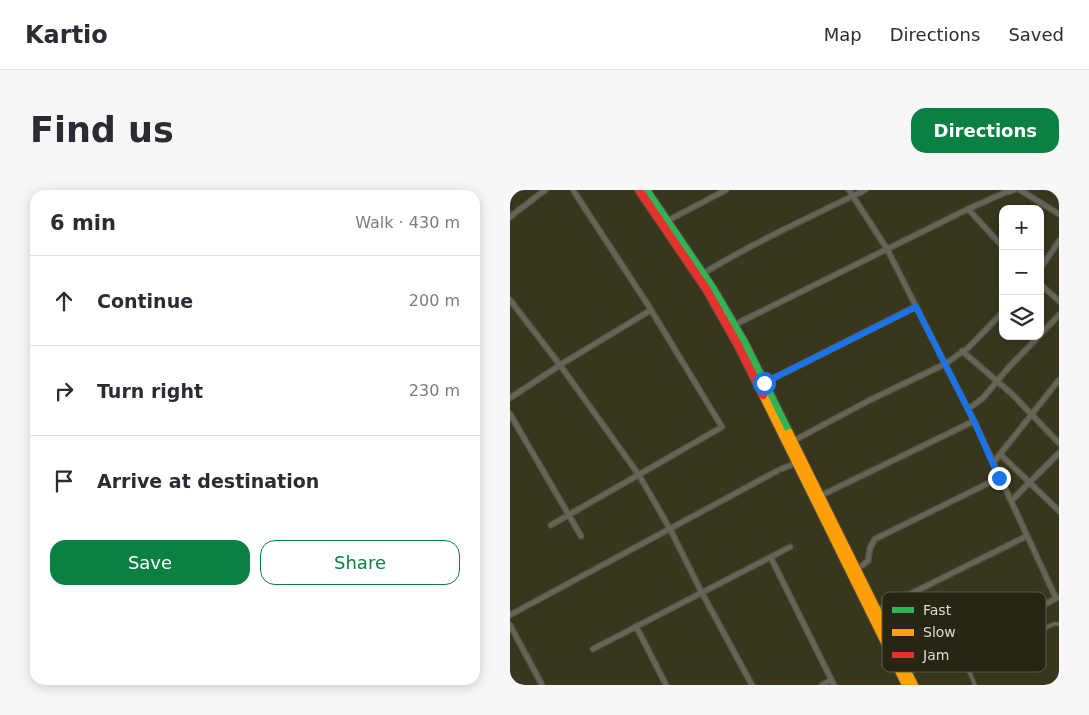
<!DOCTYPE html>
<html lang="en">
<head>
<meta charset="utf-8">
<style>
	body { margin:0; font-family:"DejaVu Sans",sans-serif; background:#f7f7f7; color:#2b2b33 }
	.controls { position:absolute; right:15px; top:15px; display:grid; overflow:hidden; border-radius:10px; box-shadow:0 2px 12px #0003 }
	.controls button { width:45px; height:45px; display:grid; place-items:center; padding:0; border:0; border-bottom:1px solid #e1e1e2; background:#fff; color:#2b2b33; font:25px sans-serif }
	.stop { position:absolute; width:15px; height:15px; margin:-11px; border:4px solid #1a73e8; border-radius:50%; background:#fff }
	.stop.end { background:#1a73e8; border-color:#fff; box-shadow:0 1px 5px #0008 }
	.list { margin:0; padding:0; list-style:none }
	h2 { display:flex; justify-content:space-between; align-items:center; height:65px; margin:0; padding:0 20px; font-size:21px }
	h2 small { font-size:16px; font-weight:400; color:#7c7c81 }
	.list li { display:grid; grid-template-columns:32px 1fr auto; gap:15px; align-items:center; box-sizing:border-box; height:90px; padding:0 20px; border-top:1px solid #e1e1e2 }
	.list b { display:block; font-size:19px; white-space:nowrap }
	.list em { font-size:16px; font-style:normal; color:#7c7c81 }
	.actions { display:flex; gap:10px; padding:15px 20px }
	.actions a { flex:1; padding:11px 0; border:1px solid #0b8043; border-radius:15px; text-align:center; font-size:18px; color:#0b8043 }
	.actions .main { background:#0b8043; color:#fff }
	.icon { flex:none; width:28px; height:28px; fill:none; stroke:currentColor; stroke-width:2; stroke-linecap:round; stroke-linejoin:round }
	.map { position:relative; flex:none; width:549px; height:495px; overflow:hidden; border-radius:15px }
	header { display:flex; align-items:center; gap:30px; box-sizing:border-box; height:70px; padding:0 25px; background:#fff; border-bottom:1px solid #e1e1e2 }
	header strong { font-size:24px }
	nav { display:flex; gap:28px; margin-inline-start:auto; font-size:18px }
	.intro { display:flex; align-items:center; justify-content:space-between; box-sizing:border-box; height:120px; padding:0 30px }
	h1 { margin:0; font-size:35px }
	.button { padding:12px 22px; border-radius:15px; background:#0b8043; color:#fff; font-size:18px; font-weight:700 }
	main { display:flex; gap:30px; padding:0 30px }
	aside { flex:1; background:#fff; border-radius:15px; box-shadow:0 2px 12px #0003 }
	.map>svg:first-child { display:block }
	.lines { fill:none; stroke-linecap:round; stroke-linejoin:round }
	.lane-casing { stroke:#54533f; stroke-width:5 }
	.street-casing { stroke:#54533f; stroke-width:7 }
	.fast-casing { stroke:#54533f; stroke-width:10 }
	.slow-casing { stroke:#54533f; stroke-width:10 }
	.jam-casing { stroke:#54533f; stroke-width:10 }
	.lane { stroke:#65655a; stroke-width:2.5 }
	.street { stroke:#65655a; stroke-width:4.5 }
	.fast { stroke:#30b455; stroke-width:8 }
	.slow { stroke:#ff9f0a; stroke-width:8 }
	.jam { stroke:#e5322d; stroke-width:8 }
	.route { stroke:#1a73e8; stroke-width:6 }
	.key { fill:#272614; stroke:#5e5d4a; stroke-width:1 }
	.key-label { font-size:14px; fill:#dfdec7 }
</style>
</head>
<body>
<header>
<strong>Kartio</strong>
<nav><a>Map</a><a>Directions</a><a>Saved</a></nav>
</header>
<div class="intro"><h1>Find us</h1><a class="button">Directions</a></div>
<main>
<aside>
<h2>6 min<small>Walk · 430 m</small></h2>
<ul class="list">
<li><svg class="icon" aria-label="ahead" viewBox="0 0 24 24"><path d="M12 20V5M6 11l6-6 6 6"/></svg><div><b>Continue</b></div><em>200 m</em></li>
<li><svg class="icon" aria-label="right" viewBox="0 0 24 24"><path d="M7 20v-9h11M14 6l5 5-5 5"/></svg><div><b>Turn right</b></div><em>230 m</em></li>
<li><svg class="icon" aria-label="arrive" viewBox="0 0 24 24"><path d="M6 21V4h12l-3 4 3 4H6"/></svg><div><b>Arrive at destination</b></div></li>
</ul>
<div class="actions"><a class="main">Save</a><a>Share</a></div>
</aside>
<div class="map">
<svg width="549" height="495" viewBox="0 0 549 495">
	<rect width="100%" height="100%" fill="#38371e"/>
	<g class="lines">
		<!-- lane casing -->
		<g class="lane-casing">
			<path id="lane" d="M465,495l-6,-14v-9l85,-38h5"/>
		</g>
		<!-- street casing -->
		<g class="street-casing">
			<path id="street" d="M339,0l38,59 58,115 29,57 82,177
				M510,0l39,24
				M458,19l35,38
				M0,27l35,-27
				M157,31l59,-31
				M530,79l19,-28
				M192,84c53,-32 108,-57 163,-84
				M530,94l19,17
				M0,110l50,65 79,110 31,54 32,64 50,92
				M224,135l234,-116 36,-16 10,-3
				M530,145l19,-20
				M452,161l50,43 47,49
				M254,193l151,-76
				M0,208l50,-33 91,-55
				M458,219l15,-11 26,-31 30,-31
				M0,224l71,122
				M283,251l77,-41 75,-36 23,-16 35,-36
				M490,264l59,57
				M483,273l66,-83
				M271,279l15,-6
				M310,306l154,-75
				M501,311l48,-48
				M41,335l171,-98 -74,-122 -75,-115
				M261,368l63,127
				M346,380l12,-9 2,-13 5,-9 124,-61
				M366,421l151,-75
				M0,425l267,-144
				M0,435l32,60
				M126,436l30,59
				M83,459l197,-102
				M397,482l152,-75
				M312,495l9,-5"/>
		</g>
		<!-- fast casing -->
		<g class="fast-casing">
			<path id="fast" d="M136,0l67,99 31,53 45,91"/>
		</g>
		<!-- slow casing -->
		<g class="slow-casing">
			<path id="slow" d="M253,205l143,290
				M279,243l125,252"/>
		</g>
		<!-- jam casing -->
		<g class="jam-casing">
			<path id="jam" d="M129,0l68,100 31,55 25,50"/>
		</g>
		<!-- lane -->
		<use href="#lane" class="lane"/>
		<!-- street -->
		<use href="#street" class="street"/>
		<!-- fast -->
		<use href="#fast" class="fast"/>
		<!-- slow -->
		<use href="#slow" class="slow"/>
		<!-- jam -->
		<use href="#jam" class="jam"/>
	</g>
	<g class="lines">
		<!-- route -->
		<path class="route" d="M254,193l152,-76 58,114 25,57"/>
	</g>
	<!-- legend -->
	<rect x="372" y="402" width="164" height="80" rx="8" class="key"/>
	<rect x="382" y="417" width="22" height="6" fill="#30b455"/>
	<rect x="382" y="439" width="22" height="7" fill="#ff9f0a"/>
	<rect x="382" y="462" width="22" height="6" fill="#e5322d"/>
	<g class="key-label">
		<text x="413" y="425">Fast</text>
		<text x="413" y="447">Slow</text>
		<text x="413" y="470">Jam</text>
	</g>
</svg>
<div class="controls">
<button>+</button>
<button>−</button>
<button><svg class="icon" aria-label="layers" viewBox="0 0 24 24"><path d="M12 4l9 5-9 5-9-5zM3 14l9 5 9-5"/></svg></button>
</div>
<div class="stop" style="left:254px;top:193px"></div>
<div class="stop end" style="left:489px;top:288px"></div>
</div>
</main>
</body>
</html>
